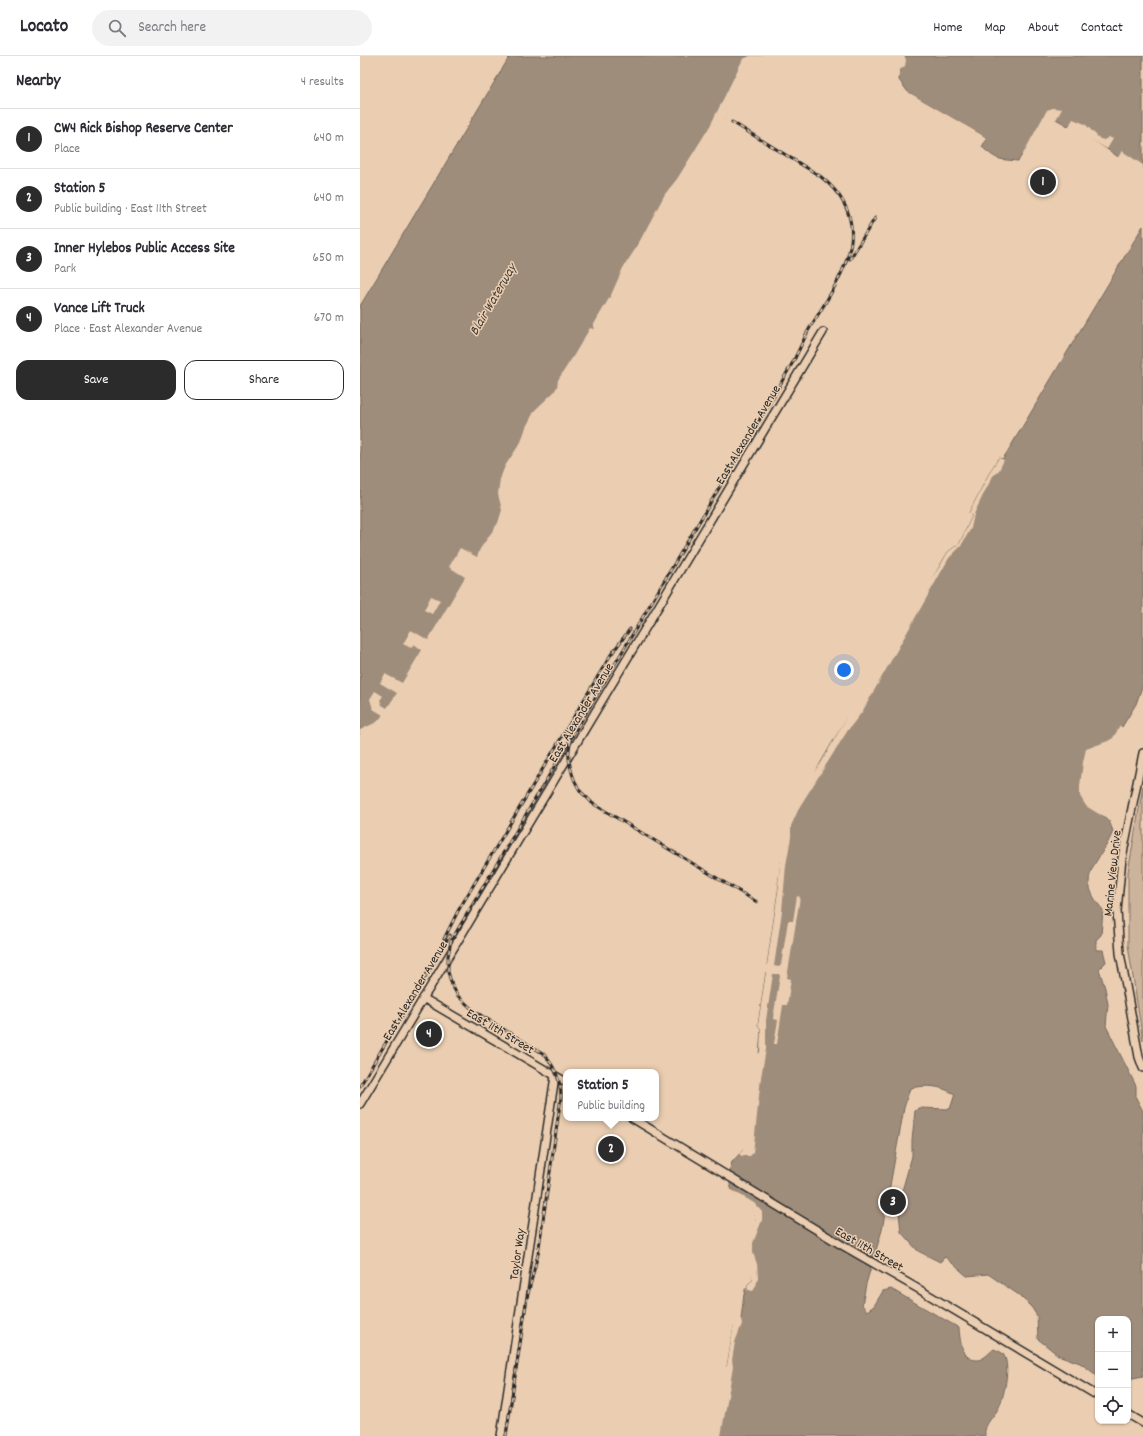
<!DOCTYPE html>
<html lang="en">
<head>
<meta charset="utf-8">
<style>
	body { margin:0; font-family:Dekko,sans-serif; background:#f2f2f3; color:#2b2b33 }
	.controls { position:absolute; right:12px; bottom:12px; display:grid; overflow:hidden; border-radius:8px; box-shadow:0 1px 3px #0004 }
	.controls button { width:36px; height:36px; display:grid; place-items:center; padding:0; border:0; border-bottom:1px solid #e1e1e2; background:#fff; color:#2b2b33; font:20px sans-serif }
	.you { position:absolute; left:484px; top:614px; width:14px; height:14px; margin:-10px; border:3px solid #fff; border-radius:50%; background:#1a73e8; box-shadow:0 0 0 6px #1a73e833 }
	.badge { display:grid; place-items:center; width:26px; height:26px; border-radius:50%; background:#2b2b2b; color:#fff; font-size:13px; font-weight:700 }
	.pin { position:absolute; translate:-50% -50%; border:2px solid #fff; box-shadow:0 1px 4px #0006 }
	.popup { position:absolute; left:203px; top:1013px; width:96px; height:52px; box-sizing:border-box; display:grid; place-content:center; border-radius:8px; background:#fff; filter:drop-shadow(0 1px 3px #0005); font-size:13px; white-space:nowrap; color:#7c7c81 }
	.popup b { font-size:15px; color:#2b2b33 }
	.popup::after { content:''; position:absolute; left:50%; top:100%; margin-left:-8px; border:8px solid transparent; border-top-color:#fff }
	.list { margin:0; padding:0; list-style:none }
	h2 { display:flex; justify-content:space-between; align-items:center; height:52px; margin:0; padding:0 16px; font-size:17px }
	h2 small { font-size:13px; font-weight:400; color:#7c7c81 }
	.list li { display:grid; grid-template-columns:26px 1fr auto; gap:12px; align-items:center; box-sizing:border-box; height:60px; padding:0 16px; border-top:1px solid #e1e1e2 }
	.list b { display:block; font-size:15px; white-space:nowrap }
	.list p { margin:0; font-size:13px; white-space:nowrap; color:#7c7c81 }
	.list em { font-size:13px; font-style:normal; color:#7c7c81 }
	.actions { display:flex; gap:8px; padding:12px 16px }
	.actions a { flex:1; padding:9px 0; border:1px solid #2b2b2b; border-radius:12px; text-align:center; font-size:14px; color:#2b2b2b }
	.actions .main { background:#2b2b2b; color:#fff }
	.icon { flex:none; width:22px; height:22px; fill:none; stroke:currentColor; stroke-width:2; stroke-linecap:round; stroke-linejoin:round }
	.map { position:relative; flex:none; width:783px; height:1380px; overflow:hidden }
	header { display:flex; align-items:center; gap:24px; box-sizing:border-box; height:56px; padding:0 20px; background:#fff; border-bottom:1px solid #e1e1e2 }
	header strong { font-size:19px }
	nav { display:flex; gap:22px; margin-inline-start:auto; font-size:14px }
	.search { width:280px; height:36px; background:#f2f2f3; display:flex; align-items:center; gap:10px; box-sizing:border-box; padding:0 14px; border-radius:22px; color:#7c7c81; font-size:15px }
	main { display:flex }
	aside { flex:1; background:#fff }
	.map>svg:first-child { display:block }
	.green { fill:#ccb39b; stroke:#7c6f63 }
	.water { fill:#9f8d7c; stroke:#71665c }
	.pier { fill:#ebceb1 }
	.lines { fill:none; stroke-linecap:round; stroke-linejoin:round }
	.secondary-casing { stroke:#2b2b2b; stroke-width:10 }
	.secondary { stroke:#ebceb1; stroke-width:7 }
	.rail-casing { stroke:#2b2b2b; stroke-width:3 }
	.rail { stroke:#ebceb1; stroke-width:1.5; stroke-dasharray:4.5; stroke-linecap:butt }
	.labels { text-anchor:middle; stroke-width:3; stroke-linejoin:round; paint-order:stroke }
	.street-label { font-size:13px; fill:#2b2b2b; stroke:#ebceb1 }
	.water-label { font-size:14px; font-style:italic; fill:#423f3b; stroke:#ebceb1 }
</style>
</head>
<body>
<header>
<strong>Locato</strong>
<div class="search"><svg class="icon" aria-label="search" viewBox="0 0 24 24"><circle cx="10" cy="10" r="6"/><path d="M15 15l6 6"/></svg>Search here</div>
<nav><a>Home</a><a>Map</a><a>About</a><a>Contact</a></nav>
</header>
<main>
<aside>
<h2>Nearby<small>4 results</small></h2>
<ul class="list">
<li><span class="badge">1</span><div><b>CW4 Rick Bishop Reserve Center</b><p>Place</p></div><em>640 m</em></li>
<li><span class="badge">2</span><div><b>Station 5</b><p>Public building · East 11th Street</p></div><em>640 m</em></li>
<li><span class="badge">3</span><div><b>Inner Hylebos Public Access Site</b><p>Park</p></div><em>650 m</em></li>
<li><span class="badge">4</span><div><b>Vance Lift Truck</b><p>Place · East Alexander Avenue</p></div><em>670 m</em></li>
</ul>
<div class="actions"><a class="main">Save</a><a>Share</a></div>
</aside>
<div class="map">
<svg width="783" height="1380" viewBox="0 0 783 1380">
	<rect width="100%" height="100%" fill="#ebceb1"/>
	<filter id="ink" filterUnits="userSpaceOnUse"><feTurbulence type="fractalNoise" baseFrequency=".025" numOctaves="2"/><feDisplacementMap in="SourceGraphic" scale="8" xChannelSelector="R" yChannelSelector="G"/><feConvolveMatrix kernelMatrix="1 2 1 2 8 2 1 2 1" color-interpolation-filters="sRGB"/></filter>
	<g filter="url(#ink)">
		<!-- green -->
		<path class="green" d="M783,730v255l-15,-96v-73z"/>
		<!-- water -->
		<path class="water" d="M150,0h252l-13,15 -41,78 -167,266 -37,75 5,21 -121,210 -28,15v-430z
			M535,0h248v114l-23,-12 -50,-34 -2,2 -12,-7 -4,3 -4,-3 -30,42c-20,-2 -20,0 -36,-14l5,-9 -79,-46 -9,-12 2,-21z
			M783,170v458l-7,20 -22,36 -22,10 -5,6 -5,35 4,10 23,20 4,10c-12,33 -41,43 -10,79l-2,25 -5,5v10h7l3,12 -7,7 6,19 3,16 -2,22 30,60v12l7,13v265l-15,3v-60h-30v57l-18,-13 -22,-8 -20,-16 -1,-23 -5,-8 -13,-13 -31,-21 -21,2 -22,-19 -5,5 -22,-11 -17,-19 -2,-20 3,-21 10,-35v-16l3,-29 3,-3 32,1 5,-15c-17,-9 -27,-9 -45,-6l-6,20 -22,122 -16,54 -4,21 5,6 7,-5 9,-15 8,-2 68,39c1,11 2,33 19,32 6,-1 11,-7 16,-11 2,1 7,3 8,4 10,9 2,42 -2,52 -5,12 -17,18 -15,31h-270l19,-110 7,-7 3,-25h1v-5h3l-1,-4 6,-5 -5,-30 9,-26 -3,-14 -6,-8 -16,-12 -2,-5v-16l2,-7 13,-14 14,-92 2,-27 -3,-4 21,-140 -1,-1 3,-22 11,-49 40,-70 15,-25 12,-14 89,-152 12,-9 12,-27 -3,-3 22,-43 8,-12 4,1z"/>
		<!-- pier -->
		<path class="pier" d="M390,0h14l-13,16 -27,48 -14,30 -64,100 -39,66 -24,47 -17,28 -13,19 -10,6 -10,19 -4,15 -23,40 4,17v6l-24,50 -97,160 -13,11 -13,2 -3,2v-8l17,-8 6,-7 -10,-6 -3,-10 5,-8 8,5 -3,4 2,5 5,3 10,-15 -17,-10 5,-9 17,9 20,-33 -8,-6 -3,4 -8,-4 8,-14 17,10 37,-63 -16,-10 11,-19 17,9 3,-8 18,-26 4,-13 -4,-16 2,-15 5,-13 16,-24 5,-15 9,-17 19,-18 3,-5 1,-7 16,-25 16,-27 4,1 1,-1 -2,-2 18,-31 12,-27 13,-20 29,-54 12,-15 33,-53 33,-67z
			M533,0h11l2,4 -1,6 -8,6 1,-12z
			M548,36l79,46 -3,5 -2,-1 2,-3 -77,-46z
			M693,52l9,1 -8,14 -3,1 -3,-3 -4,5 -7,15 -19,22 29,-53z
			M713,63l12,5 15,15 4,1 5,-3 4,2 -6,10 -38,-23z
			M762,95l21,14v7l-26,-13z
			M639,402l5,2 -5,10 -6,6 -8,15 -11,23 -3,14 -10,18 -12,12 -87,154 -14,18 -48,76 -9,20v11l-5,28 -4,46 -8,55 5,1 2,-2 7,-44h5l4,-25 3,1 -13,81 4,1 -4,26h-4l-6,39h-3l4,-24 -5,-1 7,-43 -1,-2h-6l-7,46v29l-5,28 -8,76 -3,3h-8l-3,-2 4,-4 9,-66 6,-30 2,-2 1,-23 -3,-4 8,-53h-2l1,-7h2l12,-80 -1,-1 7,-67 6,-5 17,-31 13,-18 32,-57 5,-4 48,-85 34,-51 8,-14 12,-9 12,-27 -3,-3 22,-43z
			M71,540l9,4 -8,14 -8,-4z
			M760,670l3,2 -7,14 -11,7 -12,3 -4,5 -5,34 4,8 17,17 -6,-2 -13,-8 -6,-10v-10l3,-24 3,-13 22,-8 5,-3z
			M370,1134h2l22,13 8,9v8l-9,23v10l4,11 1,13 -2,9 -3,5 -8,-2h3l-1,-4 6,-5 -4,-13 -2,-17 1,-11 8,-17 -3,-12 -3,-4z
			M379,1263h2l1,5 -7,18 -3,18 1,7 -12,69h-8l11,-66 3,-4 7,-43z"/>
		<g class="lines">
			<!-- secondary casing -->
			<g class="secondary-casing">
				<path id="secondary" d="M783,697l-21,105 -5,53 3,42 19,104 4,11
					M63,942l143,84
					M0,1048l463,-772
					M272,1062l208,126 82,47 176,105
					M768,1358l15,9
					M141,1380l54,-360"/>
			</g>
			<!-- secondary -->
			<use href="#secondary" class="secondary"/>
			<!-- rail casing -->
			<g class="rail-casing">
				<path id="rail" d="M372,66l88,54c64,51 16,107 -15,160
					M490,203l25,-41
					M211,685c-6,15 1,38 10,51 4,4 8,7 11,11l165,99
					M84,883l14,-28 152,-255 20,-27
					M0,1030l90,-151
					M146,1380l21,-138 11,-44 23,-157c0,-17 -6,-30 -17,-43l-70,-43 -16,-15 -6,-11 -4,-13v-16l3,-15 322,-544 20,-35 15,-31"/>
			</g>
			<!-- rail -->
			<use href="#rail" class="rail"/>
		</g>
	</g>
	<g class="labels">
		<!-- street labels -->
		<g class="street-label">
			<text transform="translate(387 378) rotate(-59)" y="5">East Alexander Avenue</text>
			<text transform="translate(220 656) rotate(-59)" y="5">East Alexander Avenue</text>
			<text transform="translate(751 817) rotate(-84)" y="5">Marine View Drive</text>
			<text transform="translate(54 934) rotate(-59)" y="5">East Alexander Avenue</text>
			<text transform="translate(141 974) rotate(31)" y="5">East 11th Street</text>
			<text transform="translate(510 1192) rotate(30)" y="5">East 11th Street</text>
			<text transform="translate(156 1198) rotate(-82)" y="5">Taylor Way</text>
		</g>
		<!-- water labels -->
		<g class="water-label">
			<text transform="translate(132 243) rotate(-60)" y="5">Blair Waterway</text>
		</g>
	</g>
</svg>
<div class="controls">
<button>+</button>
<button>−</button>
<button><svg class="icon" aria-label="locate" viewBox="0 0 24 24"><circle cx="12" cy="12" r="6"/><path d="M12 2v4M12 18v4M2 12h4M18 12h4"/></svg></button>
</div>
<div class="you"></div>
<div class="pin badge" style="left:683px;top:126px">1</div>
<div class="pin badge" style="left:251px;top:1093px">2</div>
<div class="popup"><b>Station 5</b>Public building</div>
<div class="pin badge" style="left:533px;top:1146px">3</div>
<div class="pin badge" style="left:69px;top:978px">4</div>
</div>
</main>
</body>
</html>
